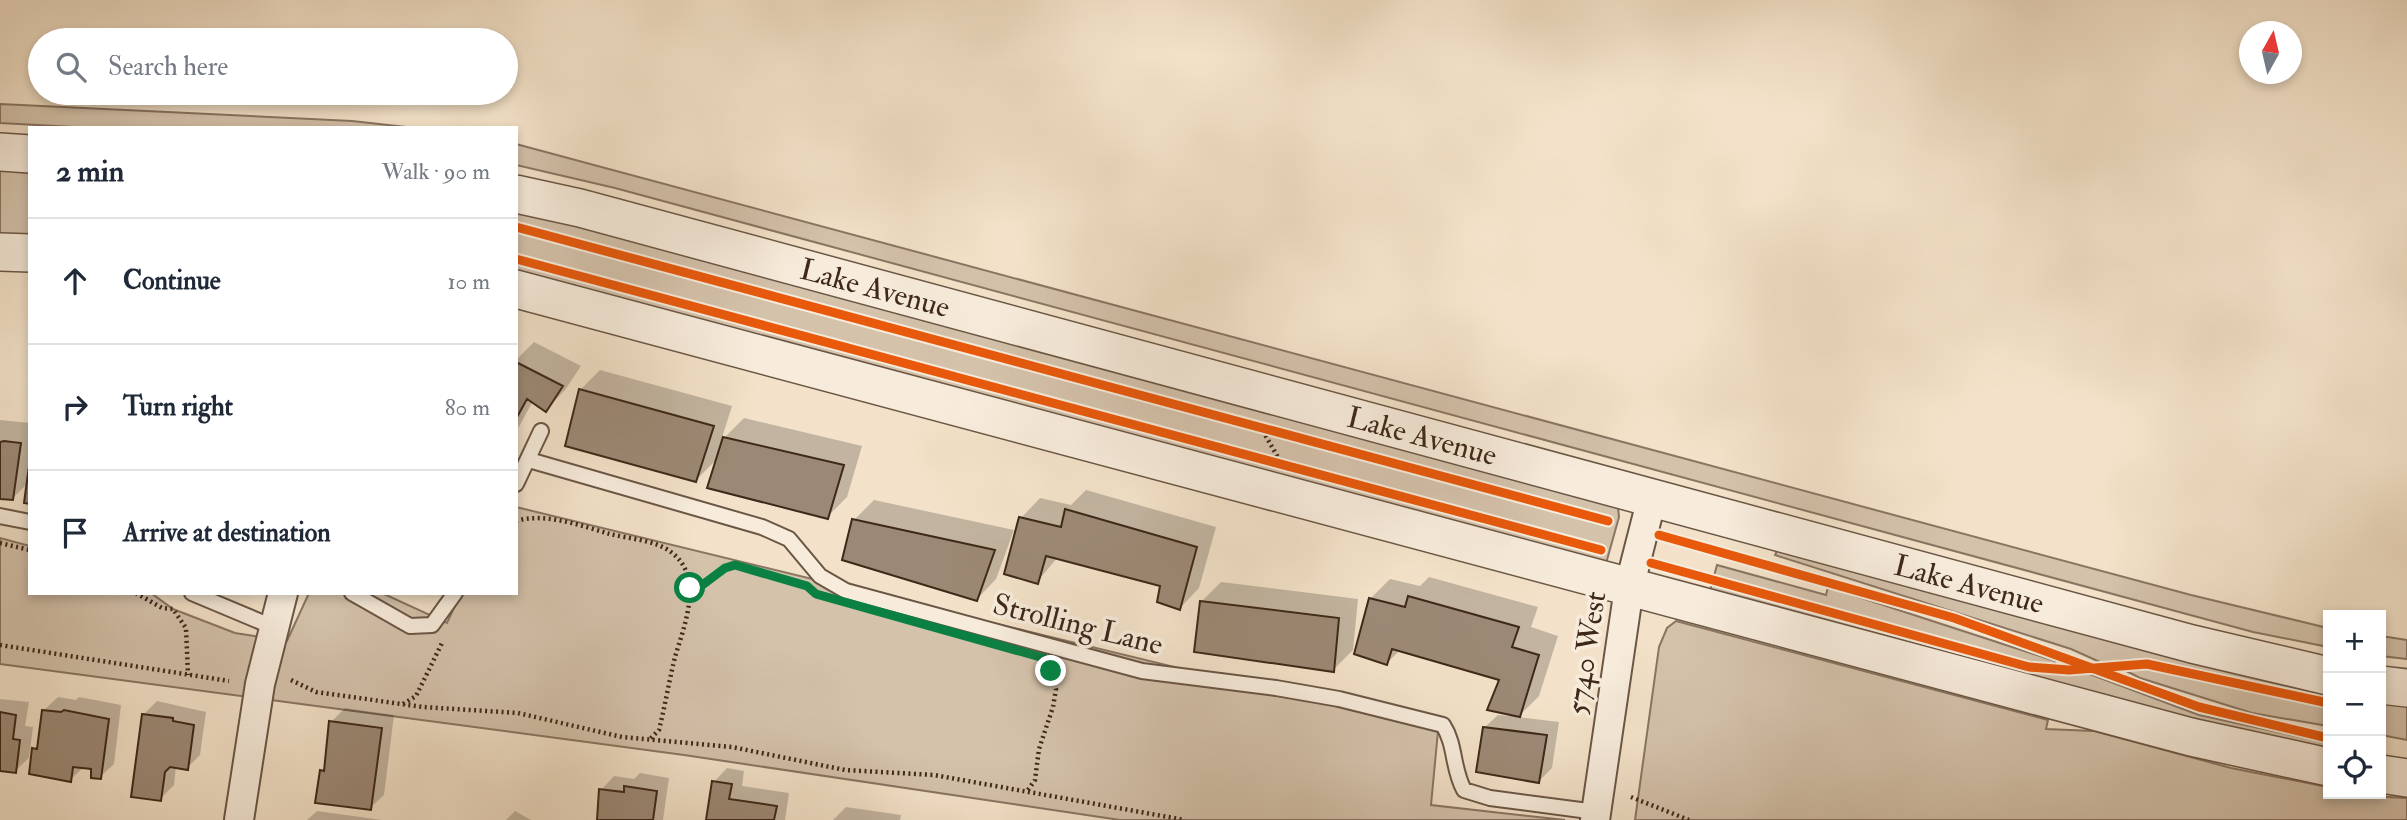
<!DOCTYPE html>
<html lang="en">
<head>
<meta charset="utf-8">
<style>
	body { margin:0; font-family:"IM FELL Double Pica",serif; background:#f6f6f7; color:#1f2937 }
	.controls { position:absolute; right:21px; bottom:21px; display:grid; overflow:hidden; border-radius:0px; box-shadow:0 4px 10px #0003 }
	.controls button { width:63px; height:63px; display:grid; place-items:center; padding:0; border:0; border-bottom:2px solid #e0e1e3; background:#fff; color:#1f2937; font:35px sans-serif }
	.compass { position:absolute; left:2239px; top:21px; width:63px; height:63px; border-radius:50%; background:#fff; box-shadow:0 4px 10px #0003; rotate:8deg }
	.stop { position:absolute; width:21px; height:21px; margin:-16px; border:5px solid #0b8043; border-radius:50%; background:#fff }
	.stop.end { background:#0b8043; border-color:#fff; box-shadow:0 2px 7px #0008 }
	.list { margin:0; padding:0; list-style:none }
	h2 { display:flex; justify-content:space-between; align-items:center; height:91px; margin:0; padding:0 28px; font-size:30px }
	h2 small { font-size:23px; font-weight:400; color:#747a83 }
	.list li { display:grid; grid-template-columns:46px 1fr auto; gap:21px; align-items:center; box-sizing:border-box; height:126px; padding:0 28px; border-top:2px solid #e0e1e3 }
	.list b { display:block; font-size:26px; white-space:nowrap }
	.list em { font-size:23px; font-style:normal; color:#747a83 }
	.icon { flex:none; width:38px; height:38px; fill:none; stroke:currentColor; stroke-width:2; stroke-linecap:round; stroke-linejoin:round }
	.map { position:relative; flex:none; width:2407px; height:820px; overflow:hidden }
	.search { position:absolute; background:#fff; box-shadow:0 4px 10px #0003; left:28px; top:28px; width:490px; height:77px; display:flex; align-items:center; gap:18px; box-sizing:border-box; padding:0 24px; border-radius:38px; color:#747a83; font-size:26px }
	.panel { position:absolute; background:#fff; box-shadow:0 4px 10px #0003; left:28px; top:126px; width:490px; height:469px; border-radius:0px }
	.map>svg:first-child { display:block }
	.green { fill:#d4c2ab; stroke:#897562; stroke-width:2 }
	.shadow { fill:#0003 }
	.building { fill:#9c8975; stroke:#3e2819; stroke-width:2 }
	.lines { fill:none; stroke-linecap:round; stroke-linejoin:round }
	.service-casing { stroke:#6b5645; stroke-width:18 }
	.minor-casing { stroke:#6b5645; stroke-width:32 }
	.tertiary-casing { stroke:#6b5645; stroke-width:40 }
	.path { stroke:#3e2819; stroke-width:4.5; stroke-dasharray:2 3.5; stroke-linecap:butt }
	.service { stroke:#f7ecdc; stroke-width:14 }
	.minor { stroke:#f7ecdc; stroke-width:28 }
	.tertiary { stroke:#f7ecdc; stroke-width:37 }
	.cycleway-casing { stroke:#f7ecdc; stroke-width:13 }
	.cycleway { stroke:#e8590c; stroke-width:9 }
	.route { stroke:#0b8043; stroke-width:9 }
	.labels { text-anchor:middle; stroke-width:7; stroke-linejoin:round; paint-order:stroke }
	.street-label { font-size:30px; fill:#3e2819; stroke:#f7ecdc }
</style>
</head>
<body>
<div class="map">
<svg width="2407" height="820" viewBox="0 0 2407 820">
	<rect width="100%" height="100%" fill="#f3e2c9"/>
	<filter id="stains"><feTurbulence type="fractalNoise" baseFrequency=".00286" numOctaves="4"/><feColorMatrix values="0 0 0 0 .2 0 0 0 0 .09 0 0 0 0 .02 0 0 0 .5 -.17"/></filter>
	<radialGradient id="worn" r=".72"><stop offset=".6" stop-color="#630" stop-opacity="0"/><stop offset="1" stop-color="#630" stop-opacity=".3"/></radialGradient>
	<!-- green -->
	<path class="green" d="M0,104l352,17 63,7h-323l-92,-5z
		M516,144l1675,451 137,33v19l-75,-15 -1638,-444 -99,-23z
		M0,168l30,1v68l-30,-1z
		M516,209l1102,298 1,10 -12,43 -3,3 -1088,-288z
		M516,507l922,224 -7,74 134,15h-445l-436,-65 -684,-91v-126l30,8v47h121l22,16 62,24 52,8 22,-48h73l65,30 14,-30h55z
		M1778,549l550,142v35l-76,-13 -112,-35 -14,-7 2,-11 -26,3 -31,-14 -296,-94z
		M1717,565l109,30 2,-8 227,74 -2,12h34l112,42 129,28v9l-21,-2 -597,-159z
		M1676,621l372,99 -2,9 48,2 137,37 97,19v7l79,4v22h-772l24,-173 8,-19z
		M2381,636l26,4v19l-26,-3z
		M2381,700l26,4v36l-26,-5z"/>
	<!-- shadow -->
	<path class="shadow" d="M534,342l47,24 -16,24 -19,20 -13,-9 -17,31v-72z
		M600,370l132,36 -11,35 23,-23 118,28 -15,51 -20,20 -108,-60 -23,23 -116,-90z
		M0,420l30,3v79l-1,-20 -17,17 -12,-2z
		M1086,490l130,37 -17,61 -19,20 -17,-24 -105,-27 -21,25 -16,-64 19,-20 31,7z
		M874,500l140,30 -18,49 -19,20 -123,-79z
		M1429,577l109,30 -7,20 27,9 -19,60 -21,21 41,5 -7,46 -13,13 -55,-53 14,-13 12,1 -9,-38 -101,-28 -13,13 -17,-64 20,-20 30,7z
		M1221,582l137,17 -5,51 -20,20 -132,-68z
		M58,697l18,3 3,-3 42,8 -7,59 -14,13 -7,-9 -9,-1 -14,13 -36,-31 6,-6 4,-33z
		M0,699l29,3 -4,24 8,1 -4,31 -14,13 -15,-2z
		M157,701l49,11 -6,43 -13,13 -11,-2 -2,19 -14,14 -17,-84z
		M345,708l49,7 -10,80 -14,13 -49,-37 6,-5 4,-44z
		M727,768l17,3 -2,15 47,7 -4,27h-78l7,-38z
		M640,773l29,5 -6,42h-65l3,-30 13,-14 20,3z
		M846,807l55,8 -1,5h-67z
		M317,811l65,9h-75z
		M515,811l16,9h-25z"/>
	<!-- building -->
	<path class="building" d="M516,362l47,24 -17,26 -19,-13 -11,20z
		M579,389l135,37 -18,56 -131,-36z
		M723,437l121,28 -16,54 -121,-31z
		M4,441l17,2 -8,57 -13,-1v-57z
		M30,459v45l-6,-1z
		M1065,509l132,38 -17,63 -23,-8 3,-16 -114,-30 -8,28 -34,-10 15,-57 42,10z
		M852,519l143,31 -18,51 -135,-41z
		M1408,596l111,31 -7,20 27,8 -19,62 -33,-7 12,-30 -107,-31 -5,16 -33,-11 15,-56 36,9z
		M1200,601l139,17 -5,54 -140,-20z
		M42,710l19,2 3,-2 45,9 -8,60 -10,-1v-9l-18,-2 -2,15 -42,-8 3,-26 5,1z
		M0,712l16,3 -3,24 7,1 -4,33 -16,-2z
		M142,714l31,4v3l21,4 -6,45 -18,-3 -5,5 -4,29 -30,-4z
		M329,721l53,7 -11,82 -56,-7 5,-33 4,1z
		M1483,727l64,8 -8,48 -63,-11z
		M712,781l20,3 -3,15 48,7 -3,14h-68z
		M624,786l33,5 -4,29h-56l2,-31 25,3z"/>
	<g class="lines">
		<!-- service casing -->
		<g class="service-casing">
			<path id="service" d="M529,460l233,67 27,12 31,37 26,15 296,80 134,17 63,11 104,26c13,20 9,43 21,65l26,8 106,14
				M516,484l25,-53
				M0,516l30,6
				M192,593l81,34
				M352,593l58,33 22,-1 23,-32"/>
		</g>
		<!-- minor casing -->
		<g class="minor-casing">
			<path id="minor" d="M239,820l21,-136 23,-91
				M1595,820l34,-232 23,-90"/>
		</g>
		<!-- tertiary casing -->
		<g class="tertiary-casing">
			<path id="tertiary" d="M0,152l30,2
				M516,194l64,14 1612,436 136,32
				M0,252l30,1
				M516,289l1675,448 137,30
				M2381,685l26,3
				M2381,774l26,4"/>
		</g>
		<!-- path -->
		<path class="path" d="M1260,426l19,33
			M516,521c29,-9 66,5 94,13 20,5 45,6 61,18 34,25 13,74 4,105 -6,24 -10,49 -16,73l-9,9
			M0,543l30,7
			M690,588l3,4 32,-24 10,-3 64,19
			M136,593l26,15 11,1 13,19 2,47
			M0,645l229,36
			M291,680l25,12 107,15 95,6 104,24 110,10 113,23 89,5 251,45
			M403,704l13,-8 26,-53
			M1028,790l7,-10 4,-31 14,-42 3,-18 -7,-22
			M1631,797l58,23"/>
		<!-- service -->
		<use href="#service" class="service"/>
		<!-- minor -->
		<use href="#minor" class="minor"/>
		<!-- tertiary -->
		<use href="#tertiary" class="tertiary"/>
		<!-- cycleway casing -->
		<g class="cycleway-casing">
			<path id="cycleway" d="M516,227l1092,294
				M516,259l1085,291
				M1659,535l295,83 245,89 129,31
				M1651,563l378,104 40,3 78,-6 181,39"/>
		</g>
		<!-- cycleway -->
		<use href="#cycleway" class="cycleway"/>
	</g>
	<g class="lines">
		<!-- route -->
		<path class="route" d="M690,588l3,4 32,-24 10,-3 72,21 9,8 228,64 7,13"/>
	</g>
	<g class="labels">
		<!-- street labels -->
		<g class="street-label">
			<text transform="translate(875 288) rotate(15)" y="10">Lake Avenue</text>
			<text transform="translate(1422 436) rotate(15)" y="10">Lake Avenue</text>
			<text transform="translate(1969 584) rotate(15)" y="10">Lake Avenue</text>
			<text transform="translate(1078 624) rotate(14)" y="10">Strolling Lane</text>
			<text transform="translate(1586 653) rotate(-81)" y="10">5740 West</text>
		</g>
	</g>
	<rect width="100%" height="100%" filter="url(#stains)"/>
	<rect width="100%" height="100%" fill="url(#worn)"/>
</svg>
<div class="controls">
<button>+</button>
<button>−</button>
<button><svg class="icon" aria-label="locate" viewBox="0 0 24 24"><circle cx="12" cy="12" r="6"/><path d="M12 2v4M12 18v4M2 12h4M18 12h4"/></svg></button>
</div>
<svg class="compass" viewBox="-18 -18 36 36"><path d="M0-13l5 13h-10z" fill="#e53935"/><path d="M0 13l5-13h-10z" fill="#747a83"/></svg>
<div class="stop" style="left:690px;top:588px"></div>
<div class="stop end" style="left:1051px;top:671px"></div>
<div class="search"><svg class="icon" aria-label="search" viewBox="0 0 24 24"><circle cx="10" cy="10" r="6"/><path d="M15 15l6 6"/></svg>Search here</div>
<section class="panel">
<h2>2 min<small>Walk · 90 m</small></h2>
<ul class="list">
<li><svg class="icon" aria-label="ahead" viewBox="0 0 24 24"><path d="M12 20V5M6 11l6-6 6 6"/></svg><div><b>Continue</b></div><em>10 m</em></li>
<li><svg class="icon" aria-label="right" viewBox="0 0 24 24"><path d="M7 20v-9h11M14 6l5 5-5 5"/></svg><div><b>Turn right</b></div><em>80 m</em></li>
<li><svg class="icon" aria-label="arrive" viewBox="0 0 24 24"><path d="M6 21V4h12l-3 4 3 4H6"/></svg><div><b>Arrive at destination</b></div></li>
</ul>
</section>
</div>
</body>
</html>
